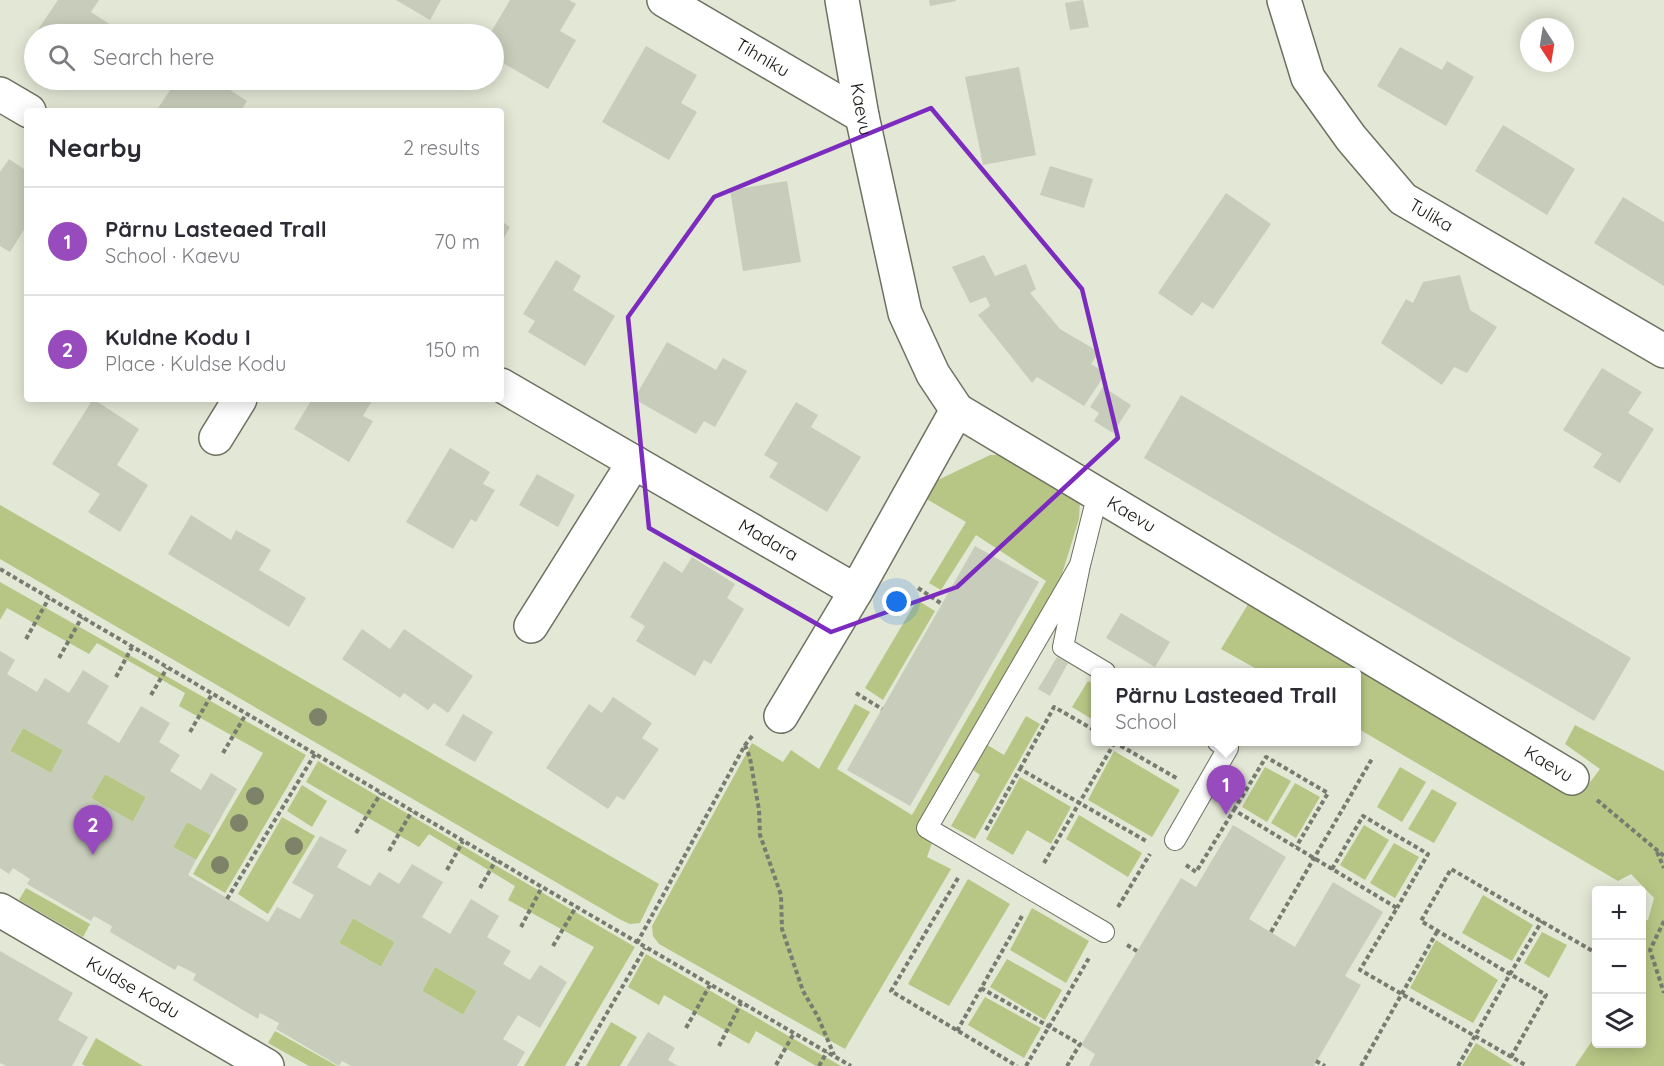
<!DOCTYPE html>
<html lang="en">
<head>
<meta charset="utf-8">
<style>
	body { margin:0; font-family:Quicksand,sans-serif; background:#f7f7f7; color:#2b2b33 }
	.controls { position:absolute; right:18px; bottom:18px; display:grid; overflow:hidden; border-radius:6px; box-shadow:0 3px 15px #0003 }
	.controls button { width:54px; height:54px; display:grid; place-items:center; padding:0; border:0; border-bottom:2px solid #e1e1e2; background:#fff; color:#2b2b33; font:30px sans-serif }
	.compass { position:absolute; left:1520px; top:18px; width:54px; height:54px; border-radius:50%; background:#fff; box-shadow:0 3px 15px #0003; rotate:168deg }
	.you { position:absolute; left:897px; top:602px; width:21px; height:21px; margin:-15px; border:4px solid #fff; border-radius:50%; background:#1a73e8; box-shadow:0 0 0 9px #1a73e833 }
	.badge { display:grid; place-items:center; width:39px; height:39px; border-radius:50%; background:#984bbc; color:#fff; font-size:20px; font-weight:700 }
	.pin { position:absolute; translate:-50% -50px; filter:drop-shadow(0 2px 3px #0008) }
	.pin::after { content:''; position:absolute; top:32px; width:21px; height:18px; background:inherit; clip-path:polygon(0 0,100% 0,50% 100%) }
	.popup { position:absolute; left:1091px; top:668px; width:270px; height:78px; box-sizing:border-box; display:grid; place-content:center; border-radius:6px; background:#fff; filter:drop-shadow(0 2px 4px #0005); font-size:20px; white-space:nowrap; color:#7c7c81 }
	.popup b { font-size:22px; color:#2b2b33 }
	.popup::after { content:''; position:absolute; left:50%; top:100%; margin-left:-12px; border:12px solid transparent; border-top-color:#fff }
	.list { margin:0; padding:0; list-style:none }
	h2 { display:flex; justify-content:space-between; align-items:center; height:78px; margin:0; padding:0 24px; font-size:26px }
	h2 small { font-size:20px; font-weight:400; color:#7c7c81 }
	.list li { display:grid; grid-template-columns:39px 1fr auto; gap:18px; align-items:center; box-sizing:border-box; height:108px; padding:0 24px; border-top:2px solid #e1e1e2 }
	.list b { display:block; font-size:22px; white-space:nowrap }
	.list p { margin:0; font-size:20px; white-space:nowrap; color:#7c7c81 }
	.list em { font-size:20px; font-style:normal; color:#7c7c81 }
	.icon { flex:none; width:33px; height:33px; fill:none; stroke:currentColor; stroke-width:2; stroke-linecap:round; stroke-linejoin:round }
	.map { position:relative; flex:none; width:1664px; height:1066px; overflow:hidden }
	.search { position:absolute; background:#fff; box-shadow:0 3px 15px #0003; left:24px; top:24px; width:480px; height:66px; display:flex; align-items:center; gap:15px; box-sizing:border-box; padding:0 21px; border-radius:33px; color:#7c7c81; font-size:22px }
	.panel { position:absolute; background:#fff; box-shadow:0 3px 15px #0003; left:24px; top:108px; width:480px; height:294px; border-radius:6px }
	.map>svg:first-child { display:block }
	.green { fill:#b7c685 }
	.building { fill:#c8cdbb; fill-rule:evenodd }
	.lines { fill:none; stroke-linecap:round; stroke-linejoin:round }
	.lane-casing { stroke:#6d7161; stroke-width:22 }
	.street-casing { stroke:#6d7161; stroke-width:36 }
	.path { stroke:#787b70; stroke-width:4; stroke-dasharray:4.5 3; stroke-linecap:butt }
	.lane { stroke:#fff; stroke-width:20 }
	.street { stroke:#fff; stroke-width:33 }
	.tree { fill:#7d8268 }
	.marked { fill:none; stroke:#7b2cbf; stroke-width:4.5; stroke-linejoin:round }
	.labels { text-anchor:middle; stroke-width:5; stroke-linejoin:round; paint-order:stroke }
	.street-label { font-size:18px; fill:#161812; stroke:#e3e7d5 }
</style>
</head>
<body>
<div class="map">
<svg width="1664" height="1066" viewBox="0 0 1664 1066">
	<rect width="100%" height="100%" fill="#e3e7d5"/>
	<!-- green -->
	<path class="green" d="M990,455h13l77,46 -1,18 -21,68 -138,246 13,7 -6,17 24,12 -106,180 -186,-105 -6,-8 -1,-10 100,-183 31,19 8,-12 28,19 36,-65 15,8 -33,57 75,46 134,-234 -70,-46 -35,55 -12,-7 37,-61 -43,-25 13,-16z
		M0,505l659,379 -19,39 -10,1 -9,-4 -621,-361z
		M0,582l306,173 -81,138 -32,-19 70,-121 -84,-47 6,-13 -88,-50 -8,11 -82,-46 -7,12z
		M1253,596l329,197 18,-24 -35,-25 10,-19 89,46v295h-89l21,-31v9h46v-123l6,-1 6,-22 -23,-24 -13,7 -261,-153 -1,-56h-94l-41,-23z
		M917,600l18,11 -52,89 -18,-12z
		M1088,681l7,4v36l-23,-14z
		M1026,716l14,8 -65,115 -24,-13 29,-51 -11,-8 15,-24 20,12z
		M23,728l40,22 -12,23 -41,-22z
		M1114,751l66,39 -28,47 -64,-37z
		M318,761l317,186 -70,119h-41l70,-119 -86,-47 7,-14 -86,-52 -10,13 -113,-65z
		M1265,767l26,14 -24,41 -25,-15z
		M1400,767l26,15 -24,40 -25,-15z
		M105,774l41,23 -13,25 -42,-24z
		M1020,777l51,30 -20,37 -24,-14 -14,25 -27,-16z
		M1295,783l25,14 -24,41 -25,-15z
		M302,785l25,16 -15,26 -25,-16z
		M1432,789l25,14 -23,40 -26,-14z
		M1079,815l63,38 -14,24 -62,-38z
		M282,817l33,19 -47,78 -30,-20z
		M187,822l24,13 -15,25 -23,-13z
		M1364,825l25,15 -24,40 -25,-15z
		M1394,843l25,14 -24,41 -25,-15z
		M968,879l42,25 -61,102 -41,-22z
		M26,888l64,36 -7,13 -64,-37z
		M1483,895l50,30 -21,36 -50,-28z
		M1032,908l57,33 -23,42 -56,-33z
		M353,918l42,24 -14,25 -42,-24z
		M1542,932l25,13 -18,33 -25,-15z
		M1436,940l62,40 -25,43 -63,-35z
		M646,954l195,112h-25l-60,-35 -7,13 -85,-49 -5,10 -31,-18z
		M1007,959l55,31 -17,30 -55,-33z
		M435,967l42,24 -14,24 -41,-24z
		M985,997l56,31 -17,30 -56,-33z
		M611,1022l26,15 -17,29h-34z
		M275,1031l62,35h-28l-41,-23z
		M96,1038l47,28h-58l-3,-2z
		M1476,1043l37,23h-51z"/>
	<!-- building -->
	<path class="building" d="M58,0h41l-8,12 34,22h-90z
		M396,0h45l-11,20z
		M510,0h59l7,4 -16,27 16,9 -28,49 -54,-31v-24h-4z
		M929,0h27v1l-26,5z
		M1083,0l6,27 -19,3 -5,-27z
		M646,46l51,29 -16,28 16,9 -28,48 -67,-38z
		M1400,47l42,23 5,-9 27,16 -28,49 -69,-40z
		M1019,67l17,88 -53,10 -18,-88z
		M177,80h51l-4,6 23,15 -6,10h-85z
		M1503,125l72,44 -28,46 -72,-44z
		M9,159l18,12v54l-17,27 -10,-6v-74z
		M1050,166l43,13 -9,29 -44,-13z
		M787,181l14,81 -58,9 -13,-81z
		M1226,193l45,31 -58,85 -11,-7 -10,14 -34,-23z
		M1623,197l41,25v64l-70,-43z
		M501,221l9,6 -9,16z
		M984,255l11,21 31,-12 10,25 -6,4 30,36 39,23 -8,12 15,9 -22,33 -47,-29 -5,6 -54,-68 12,-9 -4,-9 -16,6 -18,-36z
		M556,260l25,16 -8,14 42,26 -30,50 -57,-34 7,-11 -12,-7z
		M1460,275l10,35 27,17 -30,46 -13,-6 -12,18 -61,-42 25,-44 7,4 10,-21z
		M667,342l49,28 7,-12 24,13 -32,56 -11,-6 -8,13 -62,-35z
		M1602,368l40,24 -14,21 26,16 -34,54 -27,-16 9,-13 -39,-24z
		M1103,387l28,18 -18,28 -19,-12 5,-8 -9,-6z
		M1181,395l450,263 -37,63 -450,-263z
		M93,399l46,30 -22,36 31,20 -28,47 -32,-20 12,-18 -48,-30z
		M312,399h61l-10,17 10,5 -24,41 -55,-33z
		M796,402l22,13 -7,12 50,30 -34,55 -58,-35 9,-14 -14,-8z
		M450,448l40,24 -7,12 12,6 -19,32 -5,-3 -18,30 -47,-27z
		M537,474l38,21 -17,32 -39,-22z
		M191,515l40,25 5,-10 35,20 -12,20 47,28 -17,29 -121,-73z
		M975,546l64,36 -129,224 -63,-36z
		M692,557l43,27 -8,14 17,11 -33,55 -7,-4 -9,16 -59,-35 9,-15 -15,-9 34,-56 18,12z
		M1121,613l49,29 -15,25 -49,-29z
		M362,629l28,20 14,-20 69,47 -25,37 -14,-10 -6,7 -24,-17 -4,5 -58,-39z
		M0,651l15,9 -8,14 30,18 8,-14 24,15 14,-23 26,16 -22,37 32,20 22,-37 29,17 -11,19 21,13 -10,16 31,19 10,-17 26,16 -26,46 -24,-13 -14,25 23,13 -8,15 80,47 9,-15 23,12 14,-24 -22,-12 28,-47 27,14 -10,17 33,19 9,-14 20,12 13,-20 31,18 -21,35 28,17 21,-35 28,17 -12,21 24,14 -8,13 27,16 10,-15 27,17 -27,46 -22,-13 -15,24 22,13 -8,14h-166l-9,-5 -3,5 -63,-37 3,-6 -19,-10 -2,6 -65,-39 3,-6 -18,-9 -3,5 -65,-38 2,-6 -18,-10 -3,5 -64,-37 3,-5 -17,-11 -4,6 -9,-6zM23,728l40,22 -12,23 -41,-22zM105,774l41,23 -13,25 -42,-24zM353,918l42,24 -14,25 -42,-24zM435,967l42,24 -14,24 -41,-24z
		M1057,657l11,6 -18,33 -12,-7z
		M613,697l39,26 -10,15 17,11 -35,51 -7,-4 -9,13 -62,-41 43,-64 13,9z
		M463,714l30,18 -18,30 -30,-17z
		M1233,825l53,32 -37,62 46,28 38,-65 50,30 -38,64 16,9 -47,81h-225l6,-12 -14,-9 100,-167 15,9z
		M0,951l73,42 -15,27 30,17 -16,29h-66l-6,-3z
		M648,1032l27,16 -7,12 10,6h-51z"/>
	<g class="lines">
		<!-- lane casing -->
		<g class="lane-casing">
			<path id="lane" d="M1098,493l-18,72 -17,82 42,25
				M1080,565l-153,263 177,104
				M1175,840l53,-92 -10,-6"/>
		</g>
		<!-- street casing -->
		<g class="street-casing">
			<g id="street">
				<path id="s1" d="M664,0l198,116"/>
				<path id="s2" d="M842,0l20,116 43,197 28,61 24,36 615,368"/>
				<path id="s3" d="M1284,0l24,78 43,60 52,61 261,152"/>
				<path d="M0,94l29,17"/>
				<path id="s4" d="M501,385l355,206 101,-181"/>
				<path d="M216,438l24,-39"/>
				<path d="M531,626l103,-164"/>
				<path d="M781,716l75,-125"/>
				<path id="s5" d="M0,910l267,156"/>
			</g>
		</g>
		<!-- path -->
		<path class="path" d="M0,569l542,318 309,179
			M918,588l24,16
			M26,639l23,-41
			M59,658l23,-41
			M116,677l16,-30
			M856,693l26,16
			M151,695l16,-27
			M190,732l22,-38
			M1114,742l64,37
			M745,745l5,13 9,52 1,25 21,60 1,34 21,62 15,26 16,38
			M223,753l23,-39
			M1020,769l34,-62 42,24
			M1597,800l67,56
			M1234,810l32,-53 62,36 -32,54
			M986,830l34,-61 126,72
			M356,833l25,-40
			M389,851l23,-40
			M1657,852l7,16
			M1044,863l71,-121
			M1186,865l10,7 38,-62 163,98 -37,62 167,96
			M1332,869l31,-53 65,38 -31,54
			M447,870l16,-29
			M958,878l-67,113 126,75
			M480,888l16,-28
			M227,899l88,-145
			M1118,907l32,-53
			M1664,921l-14,29 14,43
			M521,927l21,-40
			M1271,932l102,-175
			M637,943l108,-198 8,-10
			M1127,945l10,6
			M553,946l23,-39
			M981,988l99,56 -13,22
			M686,1028l24,-43
			M957,1031l65,-115
			M719,1046l22,-43
			M1511,1057l35,-62 -36,-21 32,-53
			M1316,1061l9,5
			M776,1065l18,-32
			M576,1066l69,-118
			M819,1066l8,-14
			M1026,1066l63,-108
			M1361,1066l77,-136
			M1458,1066l52,-92 -89,-53 30,-52 145,84"/>
		<!-- lane -->
		<use href="#lane" class="lane"/>
		<!-- street -->
		<use href="#street" class="street"/>
	</g>
	<!-- trees -->
	<g class="tree">
		<circle cx="318" cy="717" r="9"/>
		<circle cx="255" cy="796" r="9"/>
		<circle cx="239" cy="823" r="9"/>
		<circle cx="294" cy="846" r="9"/>
		<circle cx="220" cy="865" r="9"/>
	</g>
	<!-- marked area -->
	<path class="marked" d="M931,108l151,181 36,149 -161,149 -126,45 -182,-104 -21,-211 86,-120z"/>
	<g class="labels">
		<!-- street labels -->
		<g class="street-label">
			<text dy="6" stroke="none"><textPath href="#s1" startOffset="114">Tihniku</textPath></text>
			<text dy="6" stroke="none"><textPath href="#s2" startOffset="111">Kaevu</textPath></text>
			<text dy="6" stroke="none"><textPath href="#s3" startOffset="268">Tulika</textPath></text>
			<text dy="6" stroke="none"><textPath href="#s2" startOffset="633">Kaevu</textPath></text>
			<text dy="6" stroke="none"><textPath href="#s4" startOffset="309">Madara</textPath></text>
			<text dy="6" stroke="none"><textPath href="#s2" startOffset="1119">Kaevu</textPath></text>
			<text dy="6" stroke="none"><textPath href="#s5" startOffset="154">Kuldse Kodu</textPath></text>
		</g>
	</g>
</svg>
<div class="controls">
<button>+</button>
<button>−</button>
<button><svg class="icon" aria-label="layers" viewBox="0 0 24 24"><path d="M12 4l9 5-9 5-9-5zM3 14l9 5 9-5"/></svg></button>
</div>
<svg class="compass" viewBox="-18 -18 36 36"><path d="M0-13l5 13h-10z" fill="#e53935"/><path d="M0 13l5-13h-10z" fill="#7c7c81"/></svg>
<div class="you"></div>
<div class="pin badge" style="left:1226px;top:815px">1</div>
<div class="popup"><b>Pärnu Lasteaed Trall</b>School</div>
<div class="pin badge" style="left:93px;top:855px">2</div>
<div class="search"><svg class="icon" aria-label="search" viewBox="0 0 24 24"><circle cx="10" cy="10" r="6"/><path d="M15 15l6 6"/></svg>Search here</div>
<section class="panel">
<h2>Nearby<small>2 results</small></h2>
<ul class="list">
<li><span class="badge">1</span><div><b>Pärnu Lasteaed Trall</b><p>School · Kaevu</p></div><em>70 m</em></li>
<li><span class="badge">2</span><div><b>Kuldne Kodu I</b><p>Place · Kuldse Kodu</p></div><em>150 m</em></li>
</ul>
</section>
</div>
</body>
</html>
